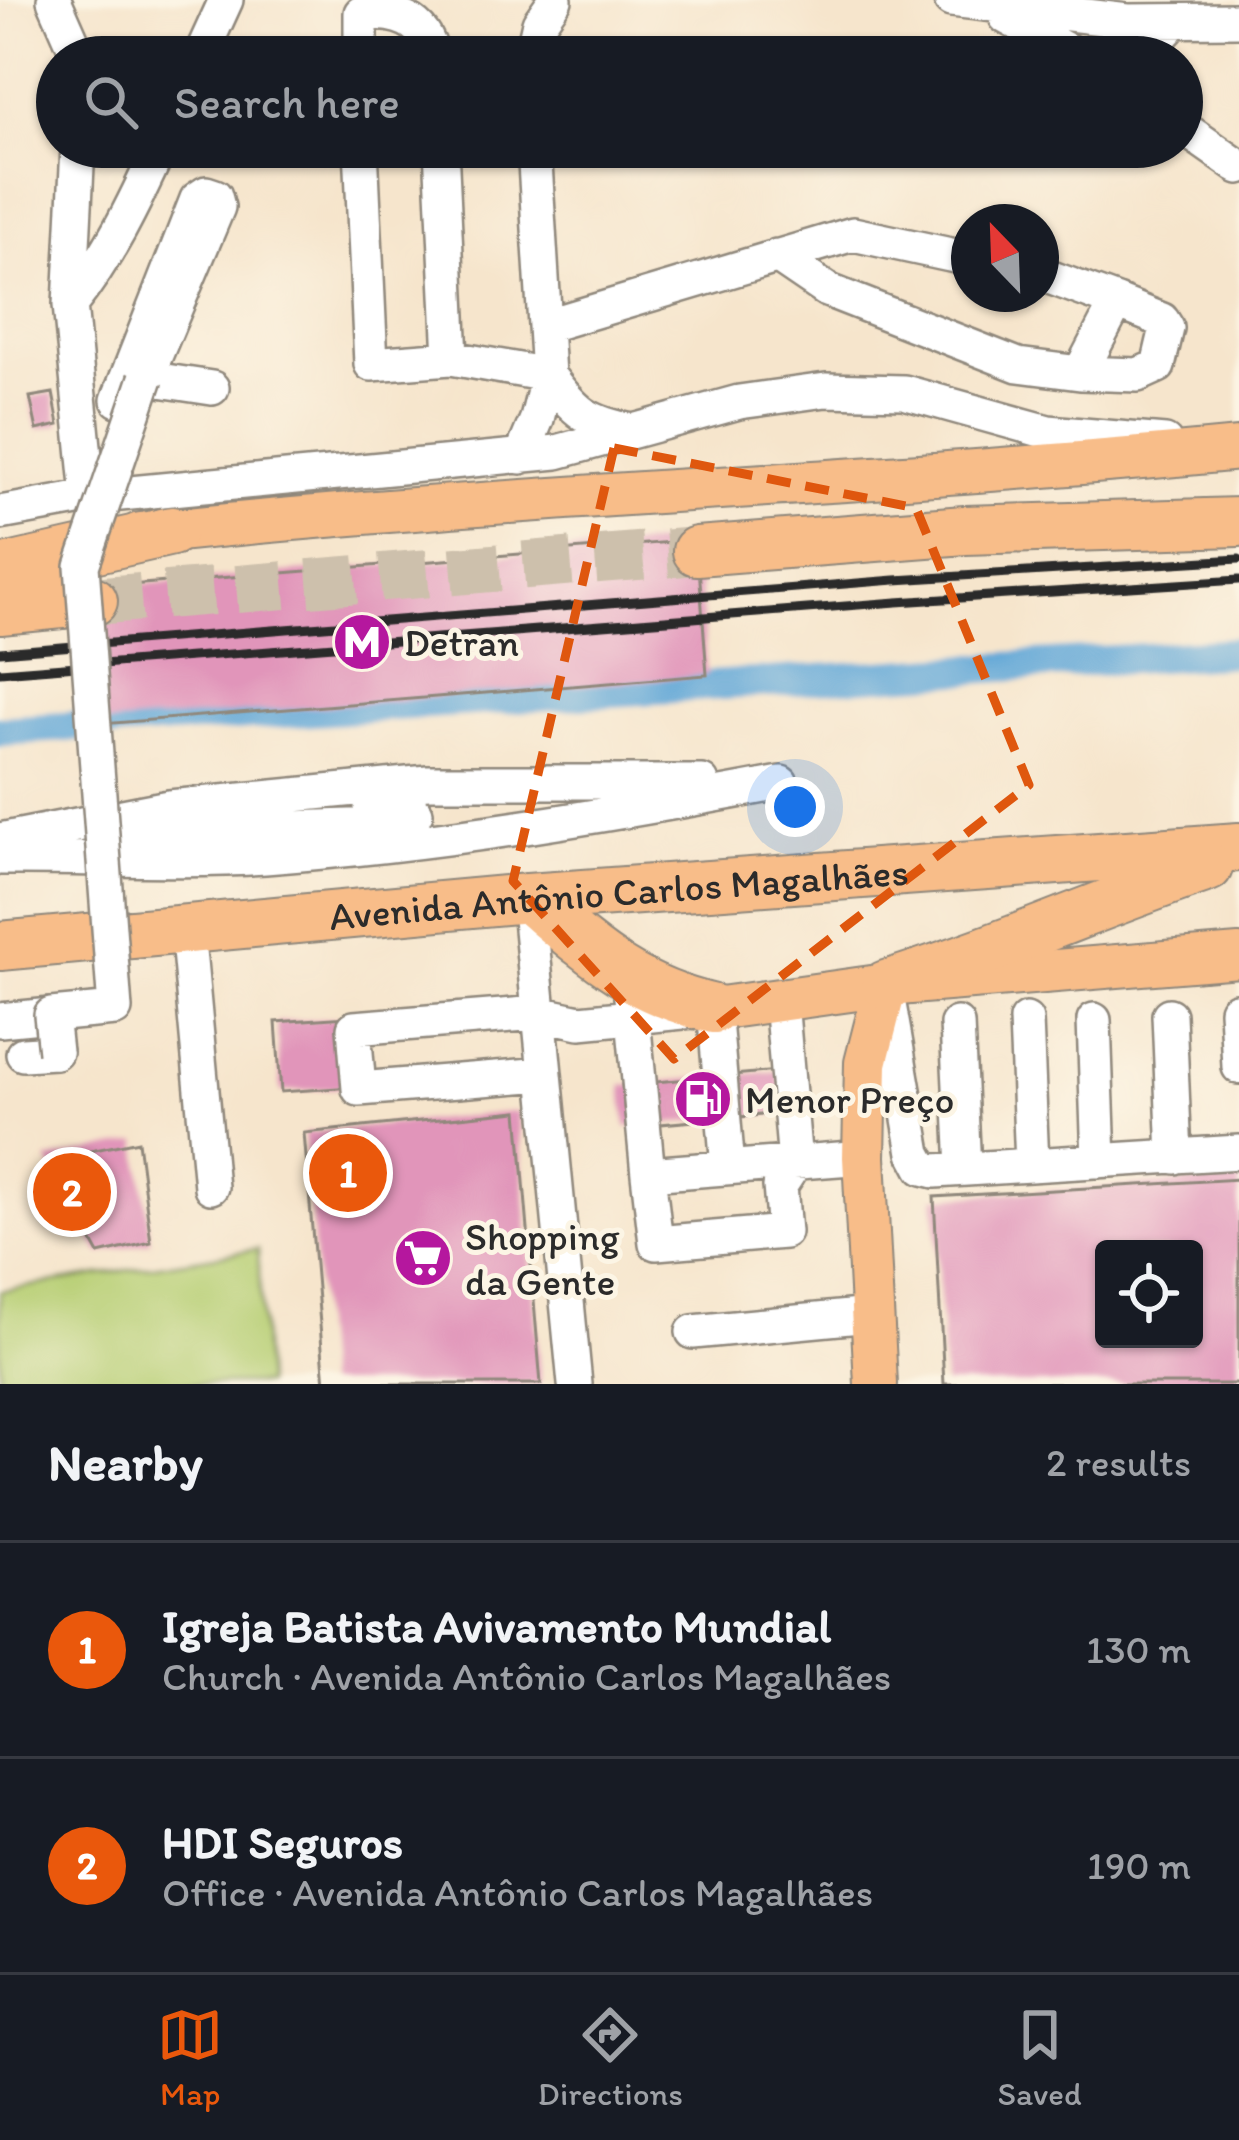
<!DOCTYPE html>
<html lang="en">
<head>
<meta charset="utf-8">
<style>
	body { margin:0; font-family:Itim,sans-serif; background:#20242c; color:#f1f3f6 }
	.controls { position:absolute; right:36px; bottom:36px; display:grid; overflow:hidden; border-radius:12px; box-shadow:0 3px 9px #0004 }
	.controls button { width:108px; height:108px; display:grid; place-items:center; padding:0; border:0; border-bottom:3px solid #363941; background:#171b24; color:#f1f3f6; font:60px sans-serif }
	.compass { position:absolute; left:951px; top:204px; width:108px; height:108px; border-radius:50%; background:#171b24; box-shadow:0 3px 9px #0004; rotate:337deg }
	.you { position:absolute; left:795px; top:807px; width:42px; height:42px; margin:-30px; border:9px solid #fff; border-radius:50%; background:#1a73e8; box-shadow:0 0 0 18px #1a73e833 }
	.badge { display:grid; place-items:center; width:78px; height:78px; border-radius:50%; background:#ea580c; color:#fff; font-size:39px; font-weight:700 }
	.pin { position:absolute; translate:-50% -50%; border:6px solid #fff; box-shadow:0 3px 12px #0006 }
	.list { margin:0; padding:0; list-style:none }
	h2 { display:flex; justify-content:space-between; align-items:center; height:156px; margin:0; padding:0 48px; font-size:51px }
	h2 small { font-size:39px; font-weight:400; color:#9ea1a6 }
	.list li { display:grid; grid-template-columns:78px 1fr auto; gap:36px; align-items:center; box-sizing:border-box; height:216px; padding:0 48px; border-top:3px solid #363941 }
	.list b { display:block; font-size:45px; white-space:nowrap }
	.list p { margin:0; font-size:39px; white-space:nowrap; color:#9ea1a6 }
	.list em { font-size:39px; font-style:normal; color:#9ea1a6 }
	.icon { flex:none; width:66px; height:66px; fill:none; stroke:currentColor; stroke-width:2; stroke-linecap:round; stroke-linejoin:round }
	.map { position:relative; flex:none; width:1239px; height:1384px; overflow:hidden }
	.search { position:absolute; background:#171b24; box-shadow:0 3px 9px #0004; left:36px; right:36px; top:36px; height:132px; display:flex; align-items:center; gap:30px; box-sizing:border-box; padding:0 42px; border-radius:66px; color:#9ea1a6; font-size:45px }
	.sheet { height:588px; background:#171b24 }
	nav { display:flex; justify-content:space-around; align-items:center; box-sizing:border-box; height:168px; border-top:3px solid #363941; background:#171b24; font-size:33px; color:#9ea1a6 }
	nav a { display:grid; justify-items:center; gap:6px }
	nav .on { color:#ea580c }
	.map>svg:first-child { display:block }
	.green { fill:#b6ce72; stroke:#707c4e; stroke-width:3 }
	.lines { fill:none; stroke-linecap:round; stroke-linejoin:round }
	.canal { stroke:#62a7d7; stroke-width:30 }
	.building { fill:#e195ba; fill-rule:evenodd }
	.highway-tunnel { stroke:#cdc0ac; stroke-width:48; stroke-dasharray:48 24; stroke-linecap:butt }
	.minor-casing { stroke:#90887c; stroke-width:38 }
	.major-casing { stroke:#90887c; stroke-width:46 }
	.highway-casing { stroke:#90887c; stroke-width:52 }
	.minor { stroke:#fff; stroke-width:33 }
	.major { stroke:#f8bd89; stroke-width:42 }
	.highway { stroke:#f8bd89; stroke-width:48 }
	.rail { stroke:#2b2b2b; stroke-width:9 }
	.minor-bridge-casing { stroke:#90887c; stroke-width:38; stroke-linecap:butt }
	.minor-bridge { stroke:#fff; stroke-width:33 }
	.marked { fill:none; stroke:#df570e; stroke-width:9; stroke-dasharray:24 15; stroke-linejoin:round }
	.labels { text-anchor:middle; stroke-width:10; stroke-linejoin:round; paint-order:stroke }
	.poi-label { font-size:39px; fill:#2b2b2b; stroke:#fcf5e5; text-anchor:start }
	.street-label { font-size:39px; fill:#2b2b2b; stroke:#fcf5e5 }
</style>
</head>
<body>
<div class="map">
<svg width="1239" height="1384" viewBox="0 0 1239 1384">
	<rect width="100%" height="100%" fill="#fcf5e5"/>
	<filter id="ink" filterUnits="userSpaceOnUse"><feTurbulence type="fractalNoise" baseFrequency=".00833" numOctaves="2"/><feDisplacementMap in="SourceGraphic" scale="24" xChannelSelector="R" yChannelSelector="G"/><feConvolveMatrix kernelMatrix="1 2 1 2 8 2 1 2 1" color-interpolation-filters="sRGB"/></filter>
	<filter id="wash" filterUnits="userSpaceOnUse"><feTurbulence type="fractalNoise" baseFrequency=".004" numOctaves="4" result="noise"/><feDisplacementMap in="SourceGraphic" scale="48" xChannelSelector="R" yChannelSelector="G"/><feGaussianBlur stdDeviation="2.7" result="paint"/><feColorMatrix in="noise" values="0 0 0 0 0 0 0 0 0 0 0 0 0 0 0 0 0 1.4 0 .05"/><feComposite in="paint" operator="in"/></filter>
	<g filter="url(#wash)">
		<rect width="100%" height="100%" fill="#f6e5cc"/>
		<!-- green -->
		<path class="green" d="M258,1249l7,135h-265v-93z"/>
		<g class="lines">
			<!-- canal -->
			<path class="canal" d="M0,731l1239,-79"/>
		</g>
		<g id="blocks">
			<!-- building -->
			<path class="building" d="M53,393l6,32 -22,5 -7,-33z
				M697,540l10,135 -605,49 -10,-136z
				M347,1017l5,70 -71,5 -5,-70z
				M778,1071l6,42 -158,14 -4,-42z
				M518,1111l23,273h-216l-21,-251z
				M138,1141l13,101 -52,12 -52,-94z
				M1239,1179v205h-295l-10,-187zM1104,1249h90v90h-90z"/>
		</g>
	</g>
	<g filter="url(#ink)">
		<use href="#blocks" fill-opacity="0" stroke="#90887c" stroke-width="3"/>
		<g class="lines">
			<!-- highway-tunnel -->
			<path class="highway-tunnel" d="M93,601l604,-50"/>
			<!-- minor casing -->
			<g class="minor-casing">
				<path id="minor" d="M54,0l25,57
					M951,0l177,21 111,-1
					M1006,17l73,40
					M200,57l26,-57
					M361,57v-44c36,-1 63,5 72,44
					M531,57l8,-34 16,-23
					M1153,57l6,-19 14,-15
					M1182,127l57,40
					M78,147l-8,158 19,192
					M361,147l10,217 80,-6 97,17c28,38 38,47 85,56
					M441,147l10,211
					M777,256l50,34 191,75 62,8 37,-71 -76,-28
					M70,305c39,-49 64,-101 90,-158
					M545,326l308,-92 116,25
					M1080,373l58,2 20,-9 9,-38 -5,-8 -45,-18
					M118,400l79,-201 9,-6 9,3 3,11 -72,171 66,10
					M521,457l16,-38 11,-44 -14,-228
					M0,513l89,-16 468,-45 182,-50 87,-12 78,2 144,40 117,10
					M115,834l293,-10 8,-11 -10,-8 -35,3
					M0,840l169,-33 259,-25h274
					M0,858c88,-1 178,5 265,-1 175,-13 345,-42 516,-74
					M528,898l47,486
					M187,929l24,258
					M887,993l28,160 8,15 12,3 304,-19
					M631,997l17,177 216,-17
					M1236,1010l3,57
					M1169,1015l6,142
					M0,1020l51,-5
					M1026,1020l6,145
					M1094,1020l5,141
					M957,1024l7,145
					M23,1054l32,-2
					M544,1074l-185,15 -5,-61 184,-15 42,9 134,-13 14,158
					M648,1174l8,69 128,-11 -4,-46 15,-23 -14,-162
					M693,1332l177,-17"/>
			</g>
			<!-- major casing -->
			<g class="major-casing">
				<path id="major" d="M140,534c365,-40 733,-49 1099,-85
					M714,1009l172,-24 353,-29
					M876,1384l-12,-227 2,-94 20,-78"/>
			</g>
			<!-- highway casing -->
			<g class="highway-casing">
				<g id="highway">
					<path d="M697,551l268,-21 274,-8"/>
					<path d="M0,570l172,-39"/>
					<path d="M0,610l93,-9"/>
					<path d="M528,898c63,53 103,92 186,111"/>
					<path id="s1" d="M0,946l528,-48 711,-51"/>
					<path d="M886,985c109,-34 213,-81 322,-118"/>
				</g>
			</g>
			<!-- minor -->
			<use href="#minor" class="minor"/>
			<!-- major -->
			<use href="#major" class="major"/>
			<!-- highway -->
			<use href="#highway" class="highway"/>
			<!-- rail -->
			<path class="rail" d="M0,652l895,-72 344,-21
				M0,672l897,-70 342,-22"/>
			<!-- minor-bridge casing -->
			<g class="minor-bridge-casing">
				<path id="minor-bridge" d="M55,1052l-4,-37 64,-6 -33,-443 64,-188"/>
			</g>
			<!-- minor-bridge -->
			<use href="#minor-bridge" class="minor-bridge"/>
		</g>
	</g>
	<!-- marked area -->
	<path class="marked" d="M614,448l302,60 113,277 -355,274 -161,-178z"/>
	<!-- icons -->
	<defs>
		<g id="metro-disc" transform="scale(3)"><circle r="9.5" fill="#b5179e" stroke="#fcf5e5"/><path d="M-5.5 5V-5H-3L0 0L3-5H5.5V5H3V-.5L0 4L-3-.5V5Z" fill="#fff"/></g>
		<g id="fuel-disc" transform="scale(3)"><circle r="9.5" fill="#b5179e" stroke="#fcf5e5"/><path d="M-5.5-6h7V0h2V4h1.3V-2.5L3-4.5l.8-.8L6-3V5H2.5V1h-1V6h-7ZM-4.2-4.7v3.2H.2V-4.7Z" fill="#fff"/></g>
		<g id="supermarket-disc" transform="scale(3)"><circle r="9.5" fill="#b5179e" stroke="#fcf5e5"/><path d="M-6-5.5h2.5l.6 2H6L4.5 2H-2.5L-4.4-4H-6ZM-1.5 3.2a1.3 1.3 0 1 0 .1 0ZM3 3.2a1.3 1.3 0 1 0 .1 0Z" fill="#fff"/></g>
	</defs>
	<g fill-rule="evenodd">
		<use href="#metro-disc" x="362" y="642"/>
		<use href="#fuel-disc" x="703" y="1099"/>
		<use href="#supermarket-disc" x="423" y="1258"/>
	</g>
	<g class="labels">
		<!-- poi labels -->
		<g class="poi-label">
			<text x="404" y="656">Detran</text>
			<text x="745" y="1113">Menor Preço</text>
			<text x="465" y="1250">Shopping<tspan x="465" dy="45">da Gente</tspan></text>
		</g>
		<!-- street labels -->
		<g class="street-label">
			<text dy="14" stroke="none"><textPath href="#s1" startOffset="621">Avenida Antônio Carlos Magalhães</textPath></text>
		</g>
	</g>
</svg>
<div class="controls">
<button><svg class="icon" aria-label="locate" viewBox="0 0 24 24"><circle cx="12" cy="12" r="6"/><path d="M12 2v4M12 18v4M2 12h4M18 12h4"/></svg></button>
</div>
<svg class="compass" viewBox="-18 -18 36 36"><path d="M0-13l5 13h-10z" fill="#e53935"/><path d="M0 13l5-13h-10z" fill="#9ea1a6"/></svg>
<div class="you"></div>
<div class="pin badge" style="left:348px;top:1173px">1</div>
<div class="pin badge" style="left:72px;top:1192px">2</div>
<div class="search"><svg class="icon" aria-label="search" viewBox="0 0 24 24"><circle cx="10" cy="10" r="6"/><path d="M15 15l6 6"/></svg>Search here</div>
</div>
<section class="sheet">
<h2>Nearby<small>2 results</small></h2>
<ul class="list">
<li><span class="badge">1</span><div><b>Igreja Batista Avivamento Mundial</b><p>Church · Avenida Antônio Carlos Magalhães</p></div><em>130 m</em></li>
<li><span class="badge">2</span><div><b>HDI Seguros</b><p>Office · Avenida Antônio Carlos Magalhães</p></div><em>190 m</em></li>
</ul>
</section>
<nav>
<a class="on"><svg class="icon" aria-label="map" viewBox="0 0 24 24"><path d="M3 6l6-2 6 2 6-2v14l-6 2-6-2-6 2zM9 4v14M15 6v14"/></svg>Map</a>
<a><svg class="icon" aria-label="directions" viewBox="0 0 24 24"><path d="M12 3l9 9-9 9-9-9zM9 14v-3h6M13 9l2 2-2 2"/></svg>Directions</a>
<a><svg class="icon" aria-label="saved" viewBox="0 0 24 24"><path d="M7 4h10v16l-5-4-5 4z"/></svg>Saved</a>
</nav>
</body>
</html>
